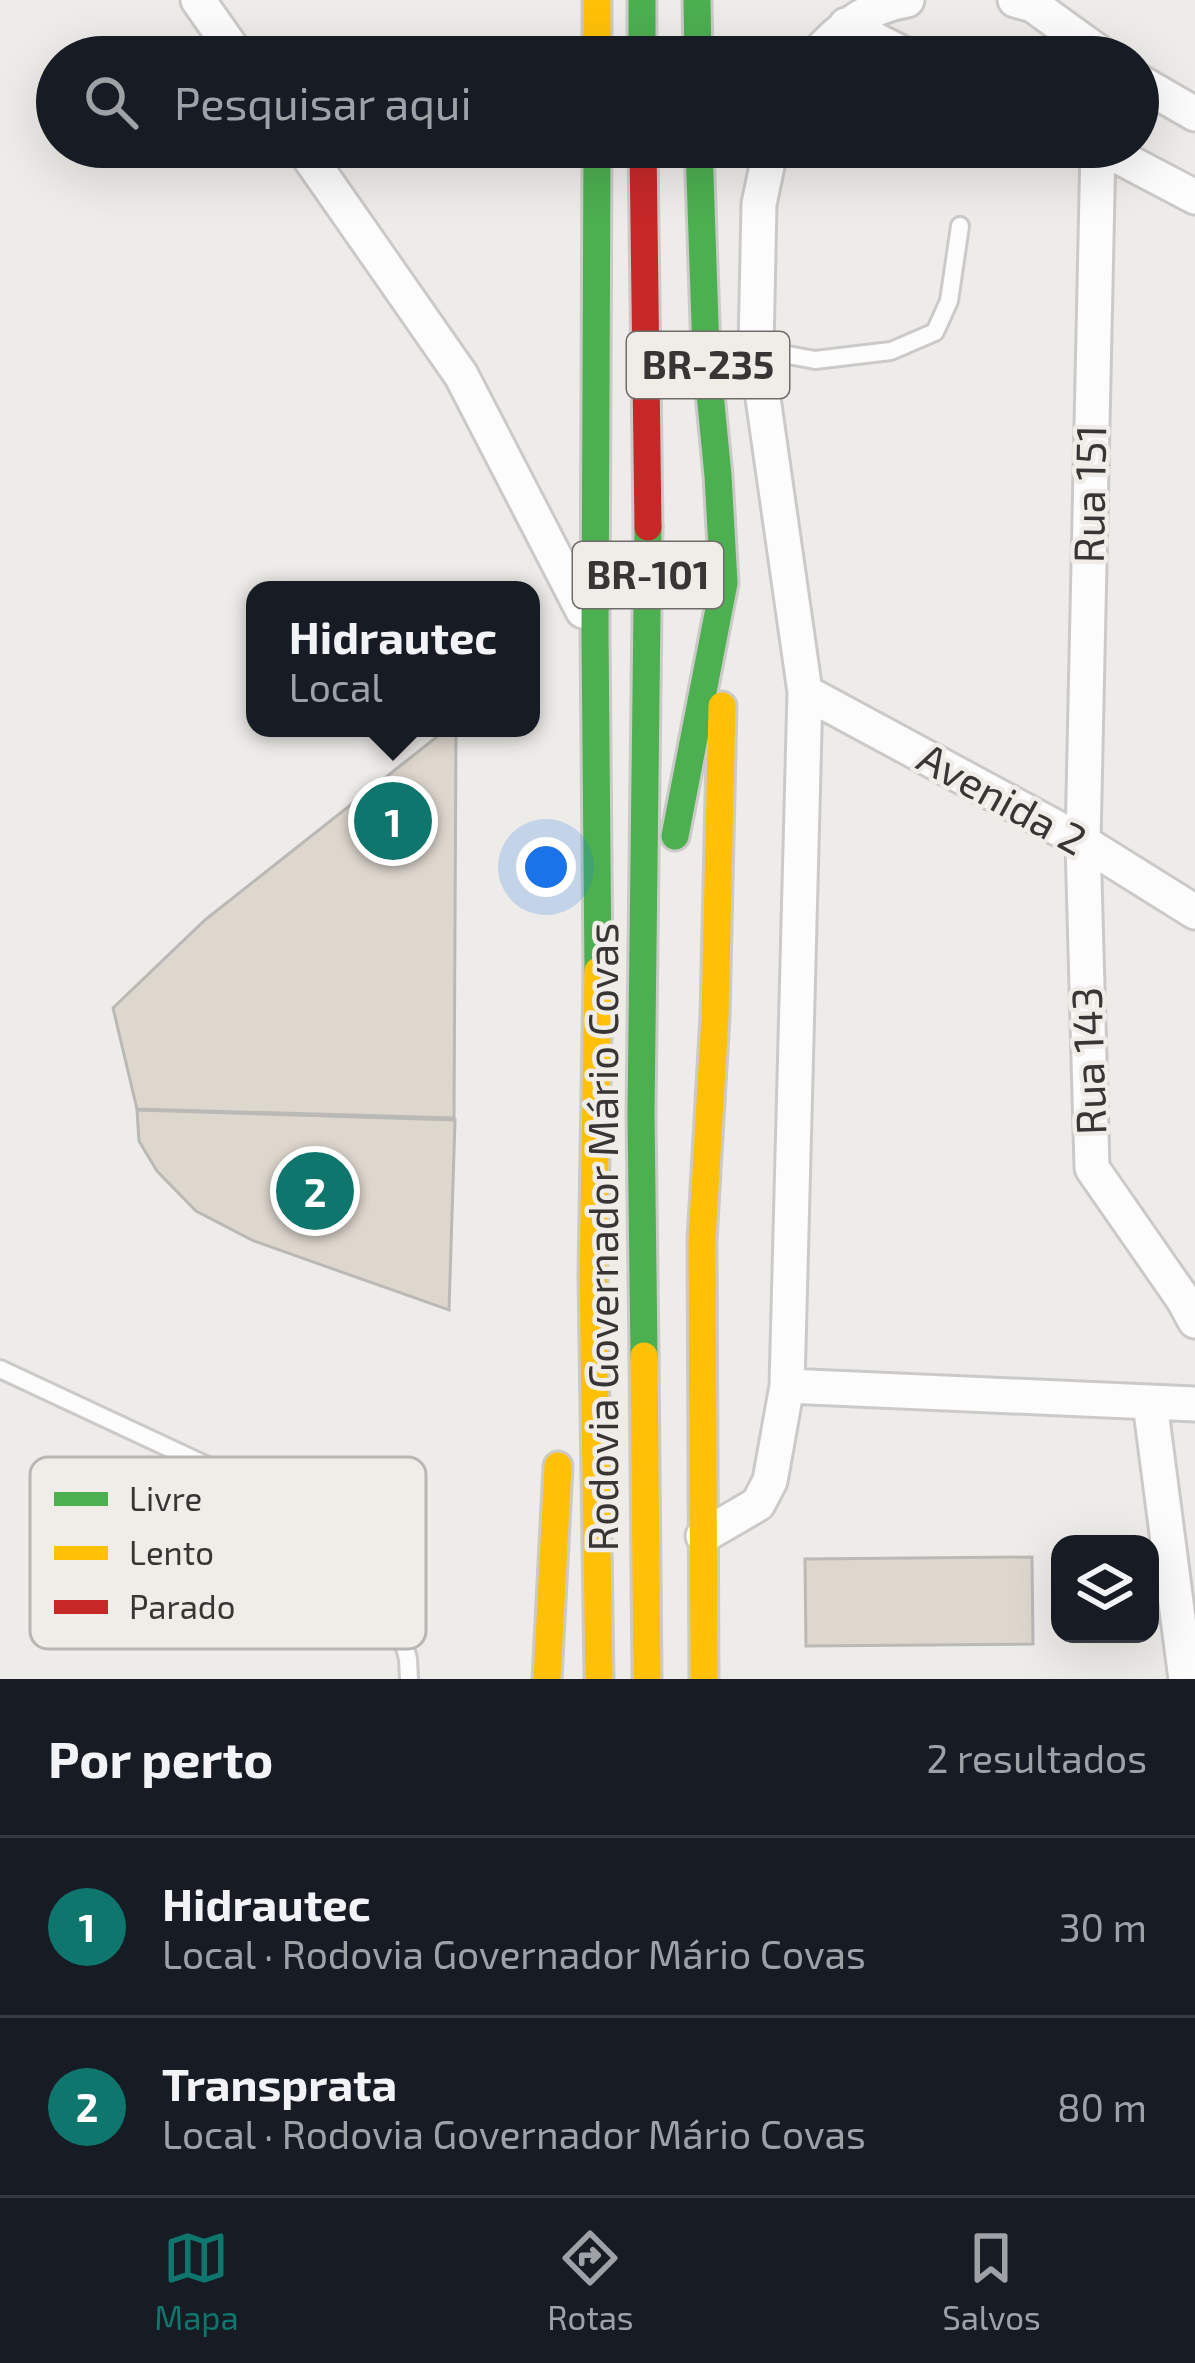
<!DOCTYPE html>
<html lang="pt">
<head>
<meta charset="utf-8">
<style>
	body { margin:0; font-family:"Exo 2",sans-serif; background:#20242c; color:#f1f3f6 }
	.controls { position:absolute; right:36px; bottom:36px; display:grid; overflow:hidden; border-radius:24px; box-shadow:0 12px 48px #0002 }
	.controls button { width:108px; height:108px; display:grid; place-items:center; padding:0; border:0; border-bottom:3px solid #363941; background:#171b24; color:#f1f3f6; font:60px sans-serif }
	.you { position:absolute; left:546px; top:867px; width:42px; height:42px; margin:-30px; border:9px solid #fff; border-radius:50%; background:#1a73e8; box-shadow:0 0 0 18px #1a73e833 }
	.badge { display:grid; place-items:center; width:78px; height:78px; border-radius:50%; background:#0f766e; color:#fff; font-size:39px; font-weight:700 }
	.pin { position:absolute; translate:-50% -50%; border:6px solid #fff; box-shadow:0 3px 12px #0006 }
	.popup { position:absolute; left:246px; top:581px; width:294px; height:156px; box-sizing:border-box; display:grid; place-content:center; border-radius:24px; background:#171b24; filter:drop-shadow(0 3px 9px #0005); font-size:39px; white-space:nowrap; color:#9ea1a6 }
	.popup b { font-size:45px; color:#f1f3f6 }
	.popup::after { content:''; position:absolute; left:50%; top:100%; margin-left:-24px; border:24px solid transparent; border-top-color:#171b24 }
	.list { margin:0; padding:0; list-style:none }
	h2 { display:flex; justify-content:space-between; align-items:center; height:156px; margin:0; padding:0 48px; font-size:51px }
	h2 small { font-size:39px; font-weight:400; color:#9ea1a6 }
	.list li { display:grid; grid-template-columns:78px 1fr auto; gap:36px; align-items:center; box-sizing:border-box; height:180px; padding:0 48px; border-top:3px solid #363941 }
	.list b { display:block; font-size:45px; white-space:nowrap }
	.list p { margin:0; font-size:39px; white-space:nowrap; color:#9ea1a6 }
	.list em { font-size:39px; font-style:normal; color:#9ea1a6 }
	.icon { flex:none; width:66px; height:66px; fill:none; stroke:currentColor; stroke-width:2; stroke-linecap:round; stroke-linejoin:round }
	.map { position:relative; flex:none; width:1195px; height:1679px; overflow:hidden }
	.search { position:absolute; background:#171b24; box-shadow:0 12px 48px #0002; left:36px; right:36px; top:36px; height:132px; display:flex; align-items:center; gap:30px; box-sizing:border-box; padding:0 42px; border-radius:66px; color:#9ea1a6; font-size:45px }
	.sheet { height:516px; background:#171b24 }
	nav { display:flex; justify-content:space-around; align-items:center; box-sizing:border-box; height:168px; border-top:3px solid #363941; background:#171b24; font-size:33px; color:#9ea1a6 }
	nav a { display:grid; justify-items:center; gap:6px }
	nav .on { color:#0f766e }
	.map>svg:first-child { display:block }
	.building { fill:#ded7ce; stroke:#bab9b6; stroke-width:3 }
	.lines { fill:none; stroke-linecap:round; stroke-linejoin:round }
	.lane-casing { stroke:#cccac9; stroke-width:22 }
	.street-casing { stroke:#cccac9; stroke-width:39 }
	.fast-casing { stroke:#cccac9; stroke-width:33 }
	.slow-casing { stroke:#cccac9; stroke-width:33 }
	.jam-casing { stroke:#cccac9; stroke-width:33 }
	.lane { stroke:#fcfcfc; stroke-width:16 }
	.street { stroke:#fcfcfc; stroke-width:33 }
	.fast { stroke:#4caf50; stroke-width:27 }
	.slow { stroke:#ffc107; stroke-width:27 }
	.jam { stroke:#c62828; stroke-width:27 }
	.labels { text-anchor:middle; stroke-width:9; stroke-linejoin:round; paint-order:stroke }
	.shield { fill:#f0ece7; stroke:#6f6d6a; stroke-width:3 }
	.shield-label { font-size:39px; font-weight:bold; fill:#383635 }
	.street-label { font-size:42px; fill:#383635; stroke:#f0ece7 }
	.key { fill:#f0ece7; stroke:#b9b5b2; stroke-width:3 }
	.key-label { font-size:33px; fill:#383635 }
</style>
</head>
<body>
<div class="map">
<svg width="1195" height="1679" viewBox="0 0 1195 1679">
	<rect width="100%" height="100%" fill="#eeece9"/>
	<!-- building -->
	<path class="building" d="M448,728h8l-2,390 -317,-9 -24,-101 92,-88z
		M137,1110l318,10 -6,190 -195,-69 -58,-30 -39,-40 -18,-30z
		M1032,1557l1,87 -227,2 -1,-87z"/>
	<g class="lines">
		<!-- lane casing -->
		<g class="lane-casing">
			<path id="lane" d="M756,349l59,11 76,-9 44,-19 14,-31 11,-75
				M0,1369l229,107 83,35 58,31 22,56 16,61 1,20"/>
		</g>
		<!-- street casing -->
		<g class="street-casing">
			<path id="street" d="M198,0l40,57
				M1015,0l18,5 72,52
				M846,25l63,32
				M815,57c23,-29 56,-51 92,-57
				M1138,81l57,33
				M302,147l159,228 122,236
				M1098,147l-15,695 9,326 91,131 12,22
				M1100,147l95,50
				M805,692l278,150 112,70
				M787,1386l408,18
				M1150,1403l36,276
				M703,1536l55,-32 12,-23 17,-95 18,-694 -49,-343 3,-145 12,-57"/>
		</g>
		<!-- fast casing -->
		<g class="fast-casing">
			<path id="fast" d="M642,0v57
				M697,0l1,57
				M597,147l-2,487 3,337
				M675,836l49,-253 -6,-107 -12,-124 -7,-205
				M644,1356l-3,-242 7,-587"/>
		</g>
		<!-- slow casing -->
		<g class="slow-casing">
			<path id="slow" d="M597,0v57
				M598,971l-5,304 6,404
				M644,1356l3,323
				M547,1679l11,-213
				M704,1679l-2,-439 13,-224 7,-310"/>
		</g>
		<!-- jam casing -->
		<g class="jam-casing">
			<path id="jam" d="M643,147l5,380"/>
		</g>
		<!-- lane -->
		<use href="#lane" class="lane"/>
		<!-- street -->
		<use href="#street" class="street"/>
		<!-- fast -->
		<use href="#fast" class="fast"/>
		<!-- slow -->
		<use href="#slow" class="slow"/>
		<!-- jam -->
		<use href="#jam" class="jam"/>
	</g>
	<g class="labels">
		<!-- shield labels -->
		<g class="shield">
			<rect x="627" y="332" width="162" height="66" rx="9"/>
			<rect x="573" y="542" width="150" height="66" rx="9"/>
		</g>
		<g class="shield-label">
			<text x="708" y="379">BR-235</text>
			<text x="648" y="589">BR-101</text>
		</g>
		<!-- street labels -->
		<g class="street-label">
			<text transform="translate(1090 494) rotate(-89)" y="15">Rua 151</text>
			<text transform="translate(1002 799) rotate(29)" y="15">Avenida 2</text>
			<text transform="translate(1089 1061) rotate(-92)" y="15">Rua 143</text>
			<text transform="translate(603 1237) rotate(-90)" y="15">Rodovia Governador Mário Covas</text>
		</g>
	</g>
	<!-- legend -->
	<rect x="30" y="1457" width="396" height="192" rx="18" class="key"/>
	<rect x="54" y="1492" width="54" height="14" fill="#4caf50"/>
	<rect x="54" y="1546" width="54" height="14" fill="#ffc107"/>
	<rect x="54" y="1600" width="54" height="14" fill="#c62828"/>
	<g class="key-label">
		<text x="129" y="1511">Livre</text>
		<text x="129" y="1565">Lento</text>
		<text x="129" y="1619">Parado</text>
	</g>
</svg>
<div class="controls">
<button><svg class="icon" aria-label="layers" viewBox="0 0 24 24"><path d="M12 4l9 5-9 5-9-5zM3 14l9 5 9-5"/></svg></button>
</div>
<div class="you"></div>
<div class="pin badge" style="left:393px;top:821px">1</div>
<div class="popup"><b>Hidrautec</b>Local</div>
<div class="pin badge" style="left:315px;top:1191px">2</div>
<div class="search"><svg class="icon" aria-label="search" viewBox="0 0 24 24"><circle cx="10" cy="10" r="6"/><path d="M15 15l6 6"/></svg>Pesquisar aqui</div>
</div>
<section class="sheet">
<h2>Por perto<small>2 resultados</small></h2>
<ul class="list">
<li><span class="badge">1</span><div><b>Hidrautec</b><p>Local · Rodovia Governador Mário Covas</p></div><em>30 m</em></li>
<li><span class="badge">2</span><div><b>Transprata</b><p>Local · Rodovia Governador Mário Covas</p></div><em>80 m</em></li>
</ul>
</section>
<nav>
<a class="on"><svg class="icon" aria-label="map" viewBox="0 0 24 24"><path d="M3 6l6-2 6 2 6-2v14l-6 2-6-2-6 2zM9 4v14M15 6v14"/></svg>Mapa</a>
<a><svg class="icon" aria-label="directions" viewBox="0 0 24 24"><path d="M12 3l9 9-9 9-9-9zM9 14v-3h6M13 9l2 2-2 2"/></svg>Rotas</a>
<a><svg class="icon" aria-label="saved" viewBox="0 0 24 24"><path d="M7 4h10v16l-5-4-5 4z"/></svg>Salvos</a>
</nav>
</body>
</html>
